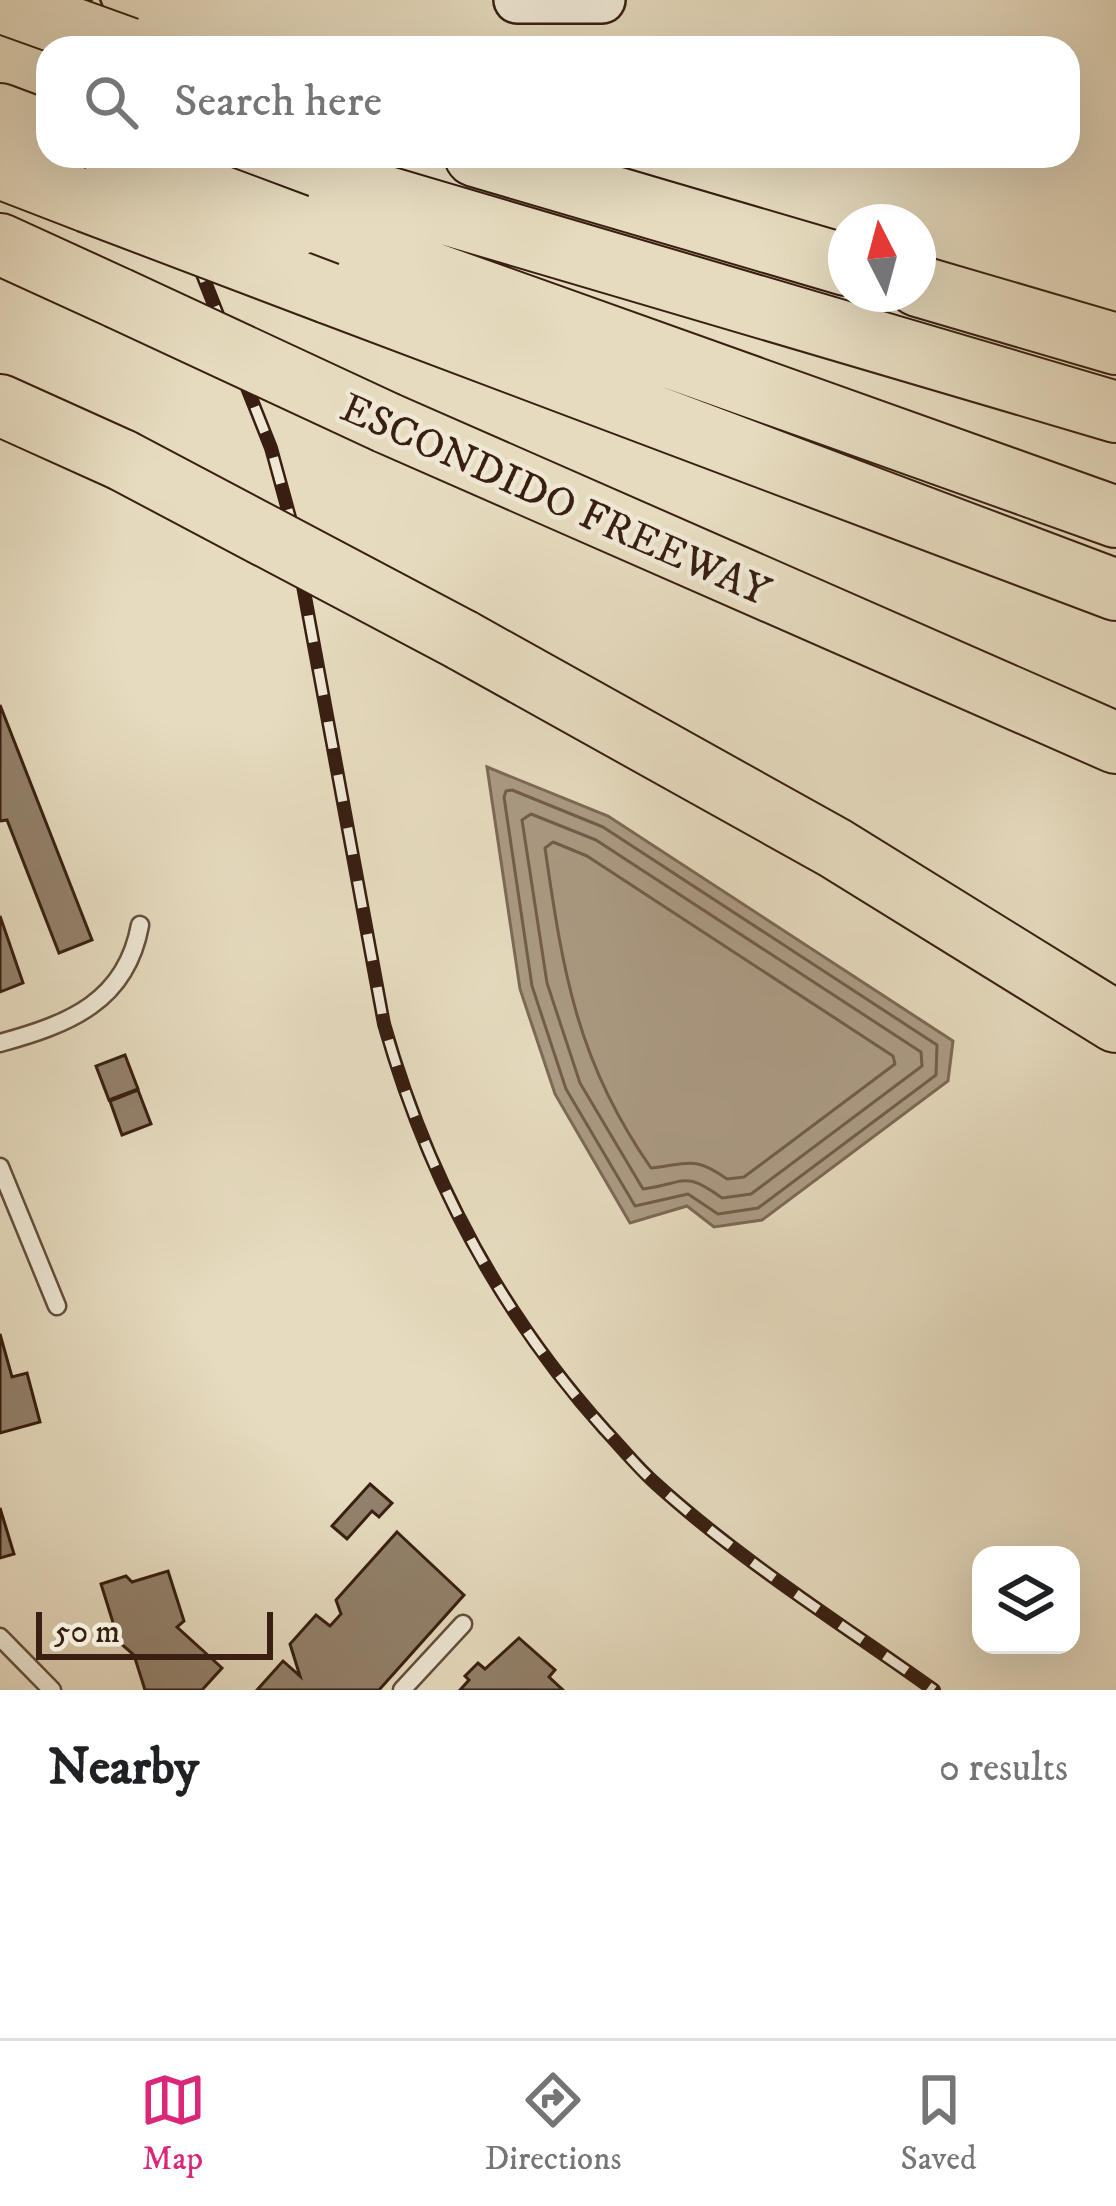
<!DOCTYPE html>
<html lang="en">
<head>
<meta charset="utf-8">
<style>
	body { margin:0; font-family:"IM FELL DW Pica",serif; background:#f2f2f2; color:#202124 }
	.controls { position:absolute; right:36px; bottom:36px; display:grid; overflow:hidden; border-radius:24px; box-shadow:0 12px 48px #0002 }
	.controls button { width:108px; height:108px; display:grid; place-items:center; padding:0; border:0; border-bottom:3px solid #e0e0e0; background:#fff; color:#202124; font:60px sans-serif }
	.compass { position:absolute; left:828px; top:204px; width:108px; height:108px; border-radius:50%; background:#fff; box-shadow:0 12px 48px #0002; rotate:354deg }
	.scale { position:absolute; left:36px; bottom:30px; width:237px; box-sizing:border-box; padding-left:12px; border:6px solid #381f11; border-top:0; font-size:33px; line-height:42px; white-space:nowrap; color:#381f11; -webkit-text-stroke:9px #efe8d5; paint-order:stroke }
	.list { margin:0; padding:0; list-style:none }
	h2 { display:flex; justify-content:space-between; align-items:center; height:156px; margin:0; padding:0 48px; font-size:51px }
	h2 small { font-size:39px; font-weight:400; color:#757577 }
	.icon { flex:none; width:66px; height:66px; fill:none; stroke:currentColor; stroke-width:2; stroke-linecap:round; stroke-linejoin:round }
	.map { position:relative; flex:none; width:1116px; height:1690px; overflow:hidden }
	.search { position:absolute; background:#fff; box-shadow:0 12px 48px #0002; left:36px; right:36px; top:36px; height:132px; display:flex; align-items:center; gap:30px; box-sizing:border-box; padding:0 42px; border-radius:36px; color:#757577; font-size:45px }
	.sheet { height:348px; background:#fff }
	nav { display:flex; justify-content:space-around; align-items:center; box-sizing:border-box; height:168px; border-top:3px solid #e0e0e0; background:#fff; font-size:33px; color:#757577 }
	nav a { display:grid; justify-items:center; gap:6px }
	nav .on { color:#db2777 }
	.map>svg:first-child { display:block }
	.water { fill:#ab9b84; stroke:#7d6956; stroke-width:3 }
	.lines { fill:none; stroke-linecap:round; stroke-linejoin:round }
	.shore { stroke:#725d4a; stroke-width:3 }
	.building { fill:#92816b; stroke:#381f11; stroke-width:3 }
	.lane-casing { stroke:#644e3c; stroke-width:21 }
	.secondary-casing { stroke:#381f11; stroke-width:50 }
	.highway-casing { stroke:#381f11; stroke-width:64 }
	.lane { stroke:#efe8d5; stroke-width:16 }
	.secondary { stroke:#efe8d5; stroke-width:45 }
	.highway { stroke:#e6dbbf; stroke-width:60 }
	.rail-casing { stroke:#381f11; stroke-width:14 }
	.rail { stroke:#efe8d5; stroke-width:9; stroke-dasharray:27; stroke-linecap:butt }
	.highway-bridge-casing { stroke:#381f11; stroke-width:64; stroke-linecap:butt }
	.highway-bridge { stroke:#e6dbbf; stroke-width:60 }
	.labels { text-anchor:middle; stroke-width:9; stroke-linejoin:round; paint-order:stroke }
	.street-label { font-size:42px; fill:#381f11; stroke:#efe8d5 }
</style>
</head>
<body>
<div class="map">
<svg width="1116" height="1690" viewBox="0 0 1116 1690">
	<rect width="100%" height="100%" fill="#e6dbbf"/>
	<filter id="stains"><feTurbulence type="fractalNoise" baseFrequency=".00167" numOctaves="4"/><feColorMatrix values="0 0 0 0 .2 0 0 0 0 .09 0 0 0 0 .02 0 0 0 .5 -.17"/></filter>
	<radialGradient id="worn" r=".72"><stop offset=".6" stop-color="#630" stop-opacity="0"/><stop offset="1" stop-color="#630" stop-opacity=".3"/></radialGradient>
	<!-- water -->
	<path class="water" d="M487,767l121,49 345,225 -5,40 -186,139 -48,7 -27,-21 -57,17 -75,-129 -35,-105z"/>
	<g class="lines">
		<!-- shore -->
		<path class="shore" d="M512,790l91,37 334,218 -1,30 -178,133 -40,6 -30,-20 -53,12 -69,-117 -34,-103 -28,-189 2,-6z
			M531,814l65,26 325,212 1,14 -171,128 -29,4c-40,-29 -37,-14 -79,-9l-63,-106 -33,-100 -25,-163z
			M553,842l34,14 306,200 2,8 -151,113 -17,2c-33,-24 -40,-15 -76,-11 -74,-106 -88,-196 -106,-320z"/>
	</g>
	<!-- building -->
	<path class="building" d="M0,705l92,235 -33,13 -52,-133 -7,1z
		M0,916l23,67 -23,9z
		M125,1055l13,34 -29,11 -13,-34z
		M138,1090l13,34 -29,11 -12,-34z
		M0,1334l12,43 15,-4 13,49 -40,11z
		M370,1484l22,19 -13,14 -7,-6 -25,28 -15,-13z
		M0,1508l14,46 -14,4z
		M397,1532l67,63 -85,95h-122l26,-29 17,15 -10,-32 26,-29 14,11 11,-12 -5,-14z
		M168,1571l16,50 -7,6 45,41 -20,22h-57l-11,-35 -15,-13 -18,-58 25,-8 6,6z
		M519,1638l36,32 -6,7 14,13h-103l9,-10 -4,-4 13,-13 7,6z"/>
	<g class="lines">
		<!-- lane casing -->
		<g class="lane-casing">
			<path id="lane" d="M0,1043c69,-19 126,-41 140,-118
				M0,1167l57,139
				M0,1637l52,53
				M402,1690l61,-66"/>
		</g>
		<!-- secondary casing -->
		<g class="secondary-casing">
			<path id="secondary" d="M517,0h85"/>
		</g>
		<!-- highway casing -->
		<g class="highway-casing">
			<path id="highway" d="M0,114l48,18
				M248,156l868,256
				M475,156l371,109
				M0,168l88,34
				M298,225l818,292
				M0,244l118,54
				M918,286l198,58
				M328,293l788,297
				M0,405l122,55
				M387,423l729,320
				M462,640l373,208 281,174"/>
		</g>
		<!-- lane -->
		<use href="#lane" class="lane"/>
		<!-- secondary -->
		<use href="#secondary" class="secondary"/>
		<!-- highway -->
		<use href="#highway" class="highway"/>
		<!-- rail casing -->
		<g class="rail-casing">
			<path id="rail" d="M94,0l19,48
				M155,156l116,292 20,73 93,503c43,152 115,288 221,406 17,18 32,37 50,53 86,78 185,140 279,207"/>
		</g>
		<!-- rail -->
		<use href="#rail" class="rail"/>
		<!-- highway-bridge casing -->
		<g class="highway-bridge-casing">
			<path id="highway-bridge" d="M0,2l128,46
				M113,156l185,69
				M88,202l240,91
				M118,298l269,125
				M122,460l340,180"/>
		</g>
		<!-- highway-bridge -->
		<use href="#highway-bridge" class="highway-bridge"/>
	</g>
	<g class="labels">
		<!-- street labels -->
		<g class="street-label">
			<text transform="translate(556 498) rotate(24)" y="15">ESCONDIDO FREEWAY</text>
		</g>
	</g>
	<rect width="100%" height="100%" filter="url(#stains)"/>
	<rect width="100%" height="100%" fill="url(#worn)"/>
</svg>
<div class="controls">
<button><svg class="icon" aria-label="layers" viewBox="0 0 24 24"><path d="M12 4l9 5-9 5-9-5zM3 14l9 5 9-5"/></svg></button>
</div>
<svg class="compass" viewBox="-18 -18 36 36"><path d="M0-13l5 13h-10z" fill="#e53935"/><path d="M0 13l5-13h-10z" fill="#757577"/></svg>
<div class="scale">50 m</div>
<div class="search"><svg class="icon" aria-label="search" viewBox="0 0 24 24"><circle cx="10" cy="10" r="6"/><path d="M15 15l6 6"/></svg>Search here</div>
</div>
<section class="sheet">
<h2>Nearby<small>0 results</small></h2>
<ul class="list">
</ul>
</section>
<nav>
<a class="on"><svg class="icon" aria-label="map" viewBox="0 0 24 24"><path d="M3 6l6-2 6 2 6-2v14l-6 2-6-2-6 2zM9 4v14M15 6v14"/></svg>Map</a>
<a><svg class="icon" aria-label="directions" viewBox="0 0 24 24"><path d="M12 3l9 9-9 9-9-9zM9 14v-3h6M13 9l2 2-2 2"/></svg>Directions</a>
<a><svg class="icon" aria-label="saved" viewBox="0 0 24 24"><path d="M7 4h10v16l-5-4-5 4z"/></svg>Saved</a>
</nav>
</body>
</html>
